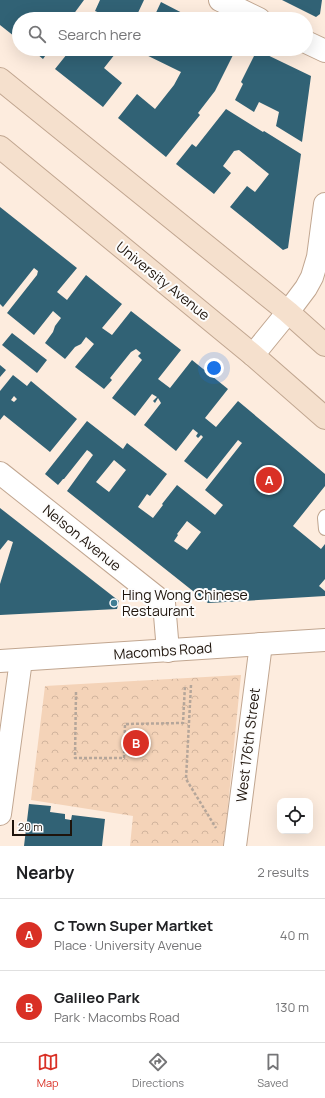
<!DOCTYPE html>
<html lang="en">
<head>
<meta charset="utf-8">
<style>
	body { margin:0; font-family:Manrope,sans-serif; background:#f2f2f2; color:#202124 }
	.controls { position:absolute; right:12px; bottom:12px; display:grid; overflow:hidden; border-radius:8px; box-shadow:0 4px 16px #0002 }
	.controls button { width:36px; height:36px; display:grid; place-items:center; padding:0; border:0; border-bottom:1px solid #e0e0e0; background:#fff; color:#202124; font:20px sans-serif }
	.scale { position:absolute; left:12px; bottom:10px; width:60px; box-sizing:border-box; padding-left:4px; border:2px solid #1e140c; border-top:0; font-size:11px; line-height:14px; white-space:nowrap; color:#1e140c; -webkit-text-stroke:3px #fdfdfd; paint-order:stroke }
	.you { position:absolute; left:214px; top:368px; width:14px; height:14px; margin:-10px; border:3px solid #fff; border-radius:50%; background:#1a73e8; box-shadow:0 0 0 6px #1a73e833 }
	.badge { display:grid; place-items:center; width:26px; height:26px; border-radius:50%; background:#d93025; color:#fff; font-size:13px; font-weight:700 }
	.pin { position:absolute; translate:-50% -50%; border:2px solid #fff; box-shadow:0 1px 4px #0006 }
	.list { margin:0; padding:0; list-style:none }
	h2 { display:flex; justify-content:space-between; align-items:center; height:52px; margin:0; padding:0 16px; font-size:17px }
	h2 small { font-size:13px; font-weight:400; color:#757577 }
	.list li { display:grid; grid-template-columns:26px 1fr auto; gap:12px; align-items:center; box-sizing:border-box; height:72px; padding:0 16px; border-top:1px solid #e0e0e0 }
	.list b { display:block; font-size:15px; white-space:nowrap }
	.list p { margin:0; font-size:13px; white-space:nowrap; color:#757577 }
	.list em { font-size:13px; font-style:normal; color:#757577 }
	.icon { flex:none; width:22px; height:22px; fill:none; stroke:currentColor; stroke-width:2; stroke-linecap:round; stroke-linejoin:round }
	.map { position:relative; flex:none; width:325px; height:846px; overflow:hidden }
	.search { position:absolute; background:#fff; box-shadow:0 4px 16px #0002; left:12px; right:12px; top:12px; height:44px; display:flex; align-items:center; gap:10px; box-sizing:border-box; padding:0 14px; border-radius:22px; color:#757577; font-size:15px }
	.sheet { height:196px; background:#fff }
	nav { display:flex; justify-content:space-around; align-items:center; box-sizing:border-box; height:56px; border-top:1px solid #e0e0e0; background:#fff; font-size:11px; color:#757577 }
	nav a { display:grid; justify-items:center; gap:2px }
	nav .on { color:#d93025 }
	.map>svg:first-child { display:block }
	.forest { fill:url(#forest-crowns) }
	.building { fill:#316275; fill-rule:evenodd }
	.lines { fill:none; stroke-linecap:round; stroke-linejoin:round }
	.service-casing { stroke:#c1a690; stroke-width:14 }
	.minor-casing { stroke:#c1a690; stroke-width:24 }
	.tertiary-casing { stroke:#c1a690; stroke-width:24 }
	.secondary-casing { stroke:#c1a690; stroke-width:24 }
	.path { stroke:#b5a69a; stroke-width:2.5; stroke-dasharray:3 2; stroke-linecap:butt }
	.service { stroke:#fff; stroke-width:12 }
	.minor { stroke:#fff; stroke-width:22 }
	.tertiary { stroke:#fff; stroke-width:22 }
	.secondary { stroke:#f5e0cd; stroke-width:22 }
	.poi-dot { fill:#417e94; stroke:#fdfdfd; stroke-width:1.5 }
	.labels { text-anchor:middle; stroke-width:4; stroke-linejoin:round; paint-order:stroke }
	.street-label { font-size:14px; fill:#1e140c; stroke:#fdfdfd }
	.poi-label { font-size:14px; fill:#1e140c; stroke:#fdfdfd; text-anchor:start }
</style>
</head>
<body>
<div class="map">
<svg width="325" height="846" viewBox="0 0 325 846">
	<defs>
		<pattern id="forest-crowns" width="20" height="18" patternUnits="userSpaceOnUse"><rect width="20" height="18" fill="#f4d3b8"/><path d="M2 6a3 3 0 1 1 6 0M12 15a3 3 0 1 1 6 0" fill="none" stroke="#d1b49d"/></pattern>
	</defs>
	<rect width="100%" height="100%" fill="#fdecde"/>
	<!-- forest -->
	<path class="forest" d="M241,675l-17,171h-94l3,-30 -102,-16 14,-114z"/>
	<!-- building -->
	<path class="building" d="M0,0h84l-14,19h-51v21l-19,-15z
		M100,0h44l-8,17 4,2h-42l4,-5 -7,-3z
		M282,0h40l-2,14 -4,3z
		M161,2l29,15 -1,2h-36z
		M31,49h19l-7,10z
		M71,49h48l-15,19 18,15 -19,24 -48,-38z
		M134,49h102l-21,42 -17,22 2,2 -34,42 -48,-39 19,-24 18,15 19,-24 7,-13z
		M257,50l54,26 -9,66 -26,-16 3,-14 -20,-10 -5,10 -19,-12 8,-16 -2,-2z
		M226,109l37,23 1,-1 37,23 -13,94 -5,2 -53,-43 17,-21 8,6 14,-18 -30,-24 -5,1 -11,15 8,7 -17,21 -38,-30 16,-20 4,3z
		M0,207l77,61 -20,24 10,8 19,-25 36,29 -20,24 10,7 19,-24 50,39 -23,29 12,9 22,-28 36,29 -23,29 11,9 22,-26 87,73v12l-32,40 28,23 4,-5v35l-6,7 6,5v5l-117,7 -141,-112 26,-36 -3,-3 -3,-2 -23,29h-1l-5,6 -13,-11 42,-53 36,28 4,-6 40,31 -17,22 -3,-2 -9,13 15,11 10,-13 -1,-1 15,-19 38,30 8,-10 -18,-15 37,-47 -4,-3 -31,39 -23,-18 19,-24 -2,-2 -3,3 -2,-2 2,-3 -5,-4 -17,22 -32,-26 17,-22 -3,-5 -3,5 -2,-2 4,-4 -5,-3 -17,22 -23,-18 30,-38 -4,-4 3,-3 -5,-4 -5,3 -21,26 2,2 -8,9 -29,-22 19,-23 -8,-7 -5,7 -6,3 -10,12 -20,-16 8,-11 2,-6 6,-8 -8,-7 -19,24 -27,-22 30,-38 1,-4 -4,-3 -31,39 -3,-3zM114,460l12,10 -17,22 -13,-10zM187,521l14,11 -14,18 -13,-9 4,-6 -1,-1z
		M12,333l35,27 -10,13 -35,-28z
		M0,365l6,5 -6,7z
		M13,375l14,11 4,-5 46,38 -27,33 -46,-37 -4,5v-29zM14,396l3,3 -3,3 -3,-2z
		M0,508l119,93 -2,8 -117,6v-31l13,-42 -5,-2 -8,10z
		M29,804l22,2 -1,6 15,2v5l6,1 1,-5 33,4 -3,27h-78z"/>
	<g class="lines">
		<!-- service casing -->
		<g class="service-casing">
			<path id="service" d="M325,516l-1,2 1,11"/>
		</g>
		<!-- minor casing -->
		<g class="minor-casing">
			<path id="minor" d="M220,0l39,19
				M306,42l19,9
				M253,355l35,-43 18,-24 6,-11 6,-20 7,-53
				M0,473l164,130 4,48
				M0,814l21,-154
				M235,846l26,-202"/>
		</g>
		<!-- tertiary casing -->
		<g class="tertiary-casing">
			<path id="tertiary" d="M0,661l325,-21"/>
		</g>
		<!-- secondary casing -->
		<g class="secondary-casing">
			<path id="secondary" d="M0,79l288,233 37,33
				M0,147l253,208 72,63"/>
		</g>
		<!-- path -->
		<path class="path" d="M191,685l-5,94 30,49
			M76,692l-1,66h49l1,-34 58,-1 2,-38"/>
		<!-- service -->
		<use href="#service" class="service"/>
		<!-- minor -->
		<use href="#minor" class="minor"/>
		<!-- tertiary -->
		<use href="#tertiary" class="tertiary"/>
		<!-- secondary -->
		<use href="#secondary" class="secondary"/>
	</g>
	<!-- markers -->
	<circle class="poi-dot" cx="114" cy="603" r="4"/>
	<g class="labels">
		<!-- street labels -->
		<g class="street-label">
			<text transform="translate(163 281) rotate(39)" y="5">University Avenue</text>
			<text transform="translate(82 538) rotate(39)" y="5">Nelson Avenue</text>
			<text transform="translate(163 651) rotate(-4)" y="5">Macombs Road</text>
			<text transform="translate(248 745) rotate(-83)" y="5">West 176th Street</text>
		</g>
		<!-- poi labels -->
		<g class="poi-label">
			<text x="122" y="600">Hing Wong Chinese<tspan x="122" dy="16">Restaurant</tspan></text>
		</g>
	</g>
</svg>
<div class="controls">
<button><svg class="icon" aria-label="locate" viewBox="0 0 24 24"><circle cx="12" cy="12" r="6"/><path d="M12 2v4M12 18v4M2 12h4M18 12h4"/></svg></button>
</div>
<div class="scale">20 m</div>
<div class="you"></div>
<div class="pin badge" style="left:269px;top:480px">A</div>
<div class="pin badge" style="left:136px;top:743px">B</div>
<div class="search"><svg class="icon" aria-label="search" viewBox="0 0 24 24"><circle cx="10" cy="10" r="6"/><path d="M15 15l6 6"/></svg>Search here</div>
</div>
<section class="sheet">
<h2>Nearby<small>2 results</small></h2>
<ul class="list">
<li><span class="badge">A</span><div><b>C Town Super Martket</b><p>Place · University Avenue</p></div><em>40 m</em></li>
<li><span class="badge">B</span><div><b>Galileo Park</b><p>Park · Macombs Road</p></div><em>130 m</em></li>
</ul>
</section>
<nav>
<a class="on"><svg class="icon" aria-label="map" viewBox="0 0 24 24"><path d="M3 6l6-2 6 2 6-2v14l-6 2-6-2-6 2zM9 4v14M15 6v14"/></svg>Map</a>
<a><svg class="icon" aria-label="directions" viewBox="0 0 24 24"><path d="M12 3l9 9-9 9-9-9zM9 14v-3h6M13 9l2 2-2 2"/></svg>Directions</a>
<a><svg class="icon" aria-label="saved" viewBox="0 0 24 24"><path d="M7 4h10v16l-5-4-5 4z"/></svg>Saved</a>
</nav>
</body>
</html>
